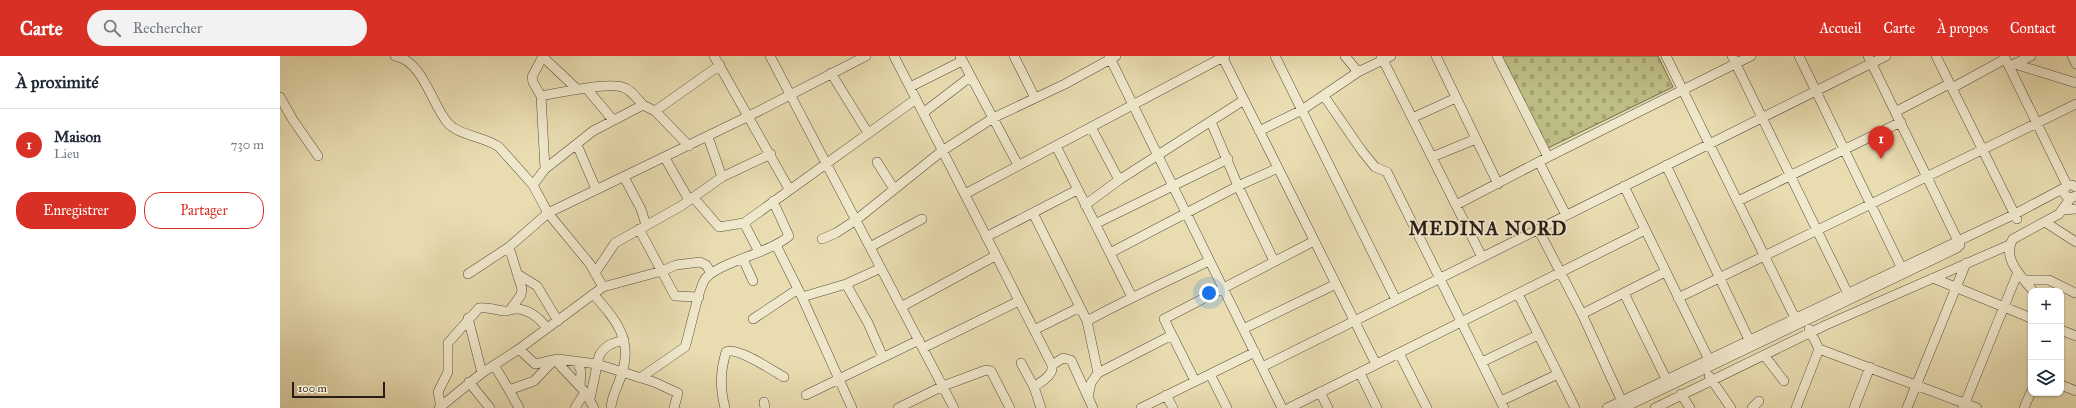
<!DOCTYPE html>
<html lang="fr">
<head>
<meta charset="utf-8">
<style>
	body { margin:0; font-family:"IM FELL Great Primer",serif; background:#f2f2f3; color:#1f2937 }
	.controls { position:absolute; right:12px; bottom:12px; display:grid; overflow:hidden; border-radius:8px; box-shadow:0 1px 3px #0004 }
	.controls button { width:36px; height:36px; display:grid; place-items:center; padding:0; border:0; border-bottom:1px solid #e0e1e3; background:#fff; color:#1f2937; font:20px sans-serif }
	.scale { position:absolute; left:12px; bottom:10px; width:93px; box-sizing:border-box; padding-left:4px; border:2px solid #291c17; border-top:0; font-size:11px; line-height:14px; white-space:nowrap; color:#291c17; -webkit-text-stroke:3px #f0e8cc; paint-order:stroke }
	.you { position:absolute; left:929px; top:237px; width:14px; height:14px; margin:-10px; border:3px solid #fff; border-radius:50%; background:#1a73e8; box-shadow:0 0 0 6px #1a73e833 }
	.badge { display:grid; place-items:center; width:26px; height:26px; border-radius:50%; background:#d93025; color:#fff; font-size:13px; font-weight:700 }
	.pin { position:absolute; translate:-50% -33px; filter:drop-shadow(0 1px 2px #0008) }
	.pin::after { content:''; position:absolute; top:21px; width:14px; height:12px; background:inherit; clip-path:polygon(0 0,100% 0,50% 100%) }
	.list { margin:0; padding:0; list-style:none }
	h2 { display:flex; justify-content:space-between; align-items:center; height:52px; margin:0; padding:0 16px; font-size:17px }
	h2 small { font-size:13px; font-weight:400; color:#747a83 }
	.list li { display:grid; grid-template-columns:26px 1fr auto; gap:12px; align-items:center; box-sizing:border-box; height:72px; padding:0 16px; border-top:1px solid #e0e1e3 }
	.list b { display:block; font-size:15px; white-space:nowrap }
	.list p { margin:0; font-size:13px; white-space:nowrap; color:#747a83 }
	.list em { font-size:13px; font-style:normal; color:#747a83 }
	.actions { display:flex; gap:8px; padding:12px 16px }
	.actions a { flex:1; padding:9px 0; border:1px solid #d93025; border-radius:16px; text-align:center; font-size:14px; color:#d93025 }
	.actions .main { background:#d93025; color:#fff }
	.icon { flex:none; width:22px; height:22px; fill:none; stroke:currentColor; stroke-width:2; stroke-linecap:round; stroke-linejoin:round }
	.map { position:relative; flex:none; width:1796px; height:352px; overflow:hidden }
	header { display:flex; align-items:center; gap:24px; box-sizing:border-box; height:56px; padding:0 20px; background:#d93025; color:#fff }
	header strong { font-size:19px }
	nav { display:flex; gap:22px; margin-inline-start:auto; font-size:14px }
	.search { width:280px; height:36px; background:#f2f2f3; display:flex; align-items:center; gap:10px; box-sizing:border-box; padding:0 14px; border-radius:22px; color:#747a83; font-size:15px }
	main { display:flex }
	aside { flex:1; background:#fff }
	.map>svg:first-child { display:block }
	.cemetery { fill:url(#cemetery-stones); stroke:#746d4e }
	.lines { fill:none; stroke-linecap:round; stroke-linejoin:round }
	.minor-casing { stroke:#594c3d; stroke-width:10 }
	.minor { stroke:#f0e8cc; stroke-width:9 }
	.labels { text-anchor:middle; stroke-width:3.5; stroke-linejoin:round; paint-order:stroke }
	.district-label { font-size:19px; font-weight:bold; letter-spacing:1px; fill:#291c17; stroke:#f0e8cc }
</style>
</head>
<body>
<header>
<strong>Carte</strong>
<div class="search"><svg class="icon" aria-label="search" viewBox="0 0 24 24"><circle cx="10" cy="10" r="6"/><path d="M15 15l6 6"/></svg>Rechercher</div>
<nav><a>Accueil</a><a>Carte</a><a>À propos</a><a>Contact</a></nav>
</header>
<main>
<aside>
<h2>À proximité<small></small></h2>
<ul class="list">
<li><span class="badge">1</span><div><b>Maison</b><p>Lieu</p></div><em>730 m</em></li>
</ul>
<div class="actions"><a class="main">Enregistrer</a><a>Partager</a></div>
</aside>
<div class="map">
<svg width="1796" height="352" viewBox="0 0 1796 352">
	<defs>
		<pattern id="cemetery-stones" width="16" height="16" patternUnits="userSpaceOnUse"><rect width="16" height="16" fill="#bebe86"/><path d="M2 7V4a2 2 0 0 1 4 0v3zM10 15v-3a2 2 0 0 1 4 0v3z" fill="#a3a373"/></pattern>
	</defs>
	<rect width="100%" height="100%" fill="#e8dcb0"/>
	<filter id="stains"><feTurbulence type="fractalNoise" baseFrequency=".005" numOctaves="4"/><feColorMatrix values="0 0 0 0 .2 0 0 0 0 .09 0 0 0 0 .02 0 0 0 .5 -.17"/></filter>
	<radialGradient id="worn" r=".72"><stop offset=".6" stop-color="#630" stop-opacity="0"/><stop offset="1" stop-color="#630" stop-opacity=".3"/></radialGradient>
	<!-- cemetery -->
	<path class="cemetery" d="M1222,0h156l15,31 -127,62z"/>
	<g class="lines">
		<!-- minor casing -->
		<g class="minor-casing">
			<path id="minor" d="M115,0c27,4 37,48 52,66 10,13 38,15 52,25l34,38
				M263,0l-11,21 1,5 8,14 4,73 -12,16 15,28 42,51 13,23
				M434,0l75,133
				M490,0l184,352
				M614,0l158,309c2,10 -10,16 -18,22l7,21
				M680,0l58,109
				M734,0l21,42
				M829,0l173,352
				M942,0l154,308
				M995,0l121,244
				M1065,0l13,16
				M1101,0l101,201
				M1156,0l62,128
				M1217,0l51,101
				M1386,0l131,266
				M1452,0l118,242
				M1519,0l105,217
				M1588,0l92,189
				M1656,0l81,163
				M1724,0l63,129
				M1792,0l4,8
				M263,1l34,32
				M1735,8l61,19
				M1732,9l19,-9
				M551,17l37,60
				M630,31l52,-26
				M1672,32l53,-29
				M307,33l26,31
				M261,40c16,-3 67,-14 81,-9 9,2 15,12 21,18
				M1044,40l38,55 13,16 12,5 117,236
				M0,41l13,23 25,36
				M375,55l65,-46
				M1615,56l54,-28
				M643,57l47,-36
				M1132,62l44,-20
				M931,66l27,64 35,73 3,1
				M811,71l28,53
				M979,75l43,-21 56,-38 33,-16
				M428,81l14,40
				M297,89l19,44
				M776,90l76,151
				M1152,101l44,-18
				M385,102l24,42
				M597,106l17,27
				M1259,106l27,53
				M1386,109l86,181
				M265,113l48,-38 50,-26 12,6 34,35
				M344,121l17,32 5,16
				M1344,130l87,178
				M1796,131l-4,-2h-5l-4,7 5,6 8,-2
				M685,138l260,-138
				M413,141l26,30 25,-4 172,-124
				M1458,145l163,-79
				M805,149l34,-25 125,-80
				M1176,149l92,-48 203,-101
				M1783,154l13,-1
				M753,157l54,108 11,52
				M1765,166l31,20
				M464,167l15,29
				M815,168l133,-65
				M359,173l36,67 24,1
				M1258,173l44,85 42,92
				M706,181l91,-47
				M542,183l14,-6 20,-13 86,-69 51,-33 72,-34 51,-28
				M496,189l26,52 50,111
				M229,191l13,42 -1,6 -11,15
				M590,191l52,-28
				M830,197l128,-67 40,-18
				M463,203l10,22
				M315,217l20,-30 66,-37 41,-29 49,-23
				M188,218l41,-27 39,-34 201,-97 117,-60
				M239,219l18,11 21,35
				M1653,222l98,40
				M1745,224h24l26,13
				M566,228l22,39 15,34
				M1753,235c-11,-14 -32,-33 -20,-52l46,-25 11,-15
				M1344,237l45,92
				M313,238c23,26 41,46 28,82 -3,10 -10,22 -10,32
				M1238,238l57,114
				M522,241l44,-13 35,-16
				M1398,242l398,-194
				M621,251l94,-51
				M1302,258l83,-42
				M188,262l14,55
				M473,263l45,-30
				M807,265c40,-22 81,-40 122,-60
				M963,273l93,-45
				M1529,273l10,20 158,59
				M754,274l46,-23
				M1781,274l15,6
				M643,292l96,-47
				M239,293l16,15 23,-5 39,5 57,18 24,11 -4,15
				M1119,297l28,55
				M1484,299l20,26
				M275,304l30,32 9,16
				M297,306l4,9 -1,15
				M1202,306l56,-27
				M741,307l13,24
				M214,309l15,25 25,-9 20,-21
				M772,309l11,-7 8,2 22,48
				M982,311l624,-311
				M1080,317l17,35
				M930,318l17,34
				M1429,320l22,32
				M360,322l45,-31c5,-15 13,-58 20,-68 14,-17 65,-26 84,-43l-16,-35
				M915,325l-31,-62 150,-78
				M189,326l21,26
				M1781,329l15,6
				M229,334l10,18
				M1040,336l8,16
				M1401,338l9,14
				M526,339l113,-55
				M886,339l7,13
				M808,341l3,-14 7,-10 74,-38
				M310,343l9,-43c6,-11 13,-13 25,-16
				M1221,345l57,-27
				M484,346l1,6
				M161,351l-3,-15 10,-20v-29l31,-35c9,-1 17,2 25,3 4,0 8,-2 12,-2 13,0 24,10 31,19
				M159,352l43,-35 37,-24 84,-62 59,-16 14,-6 24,-3 6,3 5,8
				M295,352l10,-16
				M445,352c-5,-20 -5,-36 1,-56 11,-6 47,19 58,25
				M618,352l45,-22 43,-16 5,1 19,37
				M861,352l114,-56
				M1009,352l356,-178
				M1327,352l408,-194 49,-26
				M1343,352l334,-160
				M1375,352l171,-83 183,-80
				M1472,352l7,-7
				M1516,352l23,-59
				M1574,352l16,-41
				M1627,352l59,-145
				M1683,352l55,-136
				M1744,352l7,-16"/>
		</g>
		<!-- minor -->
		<use href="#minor" class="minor"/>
	</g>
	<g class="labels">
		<!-- district labels -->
		<g class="district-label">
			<text x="1208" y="179">MEDINA NORD</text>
		</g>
	</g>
	<rect width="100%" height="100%" filter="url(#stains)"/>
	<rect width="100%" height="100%" fill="url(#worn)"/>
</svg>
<div class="controls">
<button>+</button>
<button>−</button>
<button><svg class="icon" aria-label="layers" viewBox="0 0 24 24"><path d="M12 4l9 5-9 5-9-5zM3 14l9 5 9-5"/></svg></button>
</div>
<div class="scale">100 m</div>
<div class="you"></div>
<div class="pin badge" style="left:1601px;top:103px">1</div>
</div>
</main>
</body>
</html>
